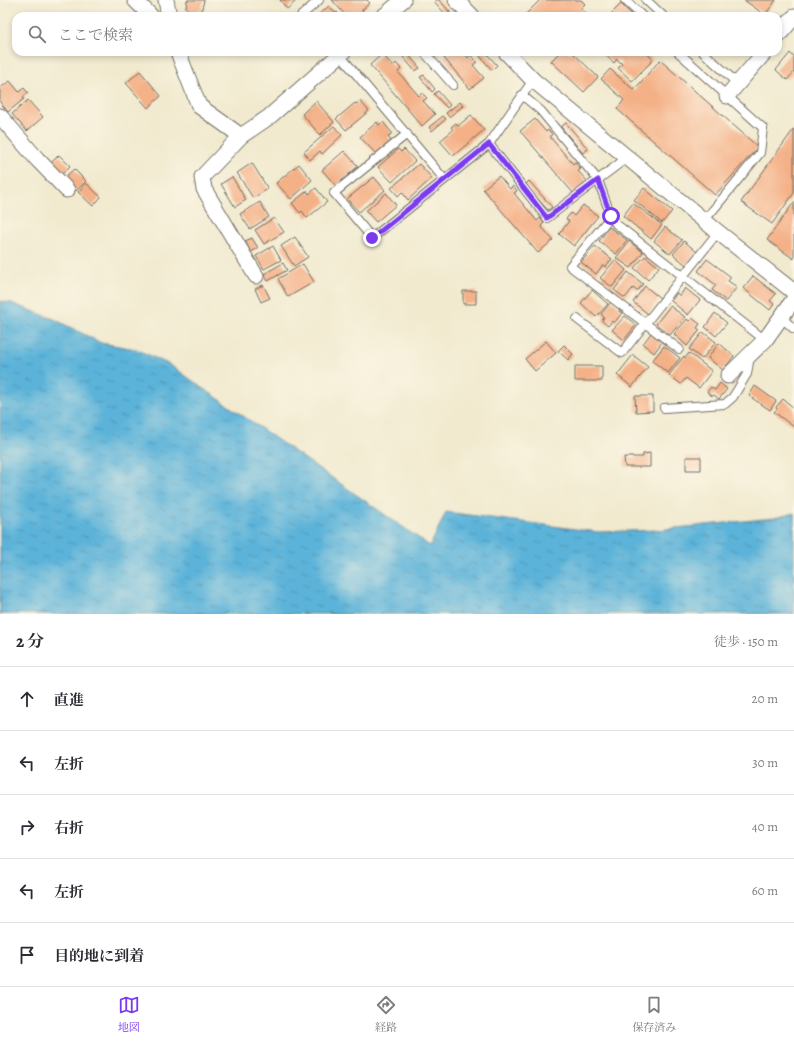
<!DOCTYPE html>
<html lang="ja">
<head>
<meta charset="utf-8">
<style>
	body { margin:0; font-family:Alegreya,"Noto Serif JP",serif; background:#f7f7f7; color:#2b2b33 }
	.stop { position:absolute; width:12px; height:12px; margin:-9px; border:3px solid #7c3aed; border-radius:50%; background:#fff }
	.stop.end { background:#7c3aed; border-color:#fff; box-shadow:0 1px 4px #0008 }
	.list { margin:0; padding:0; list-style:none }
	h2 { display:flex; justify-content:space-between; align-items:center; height:52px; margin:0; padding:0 16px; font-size:17px }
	h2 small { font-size:13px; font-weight:400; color:#7c7c81 }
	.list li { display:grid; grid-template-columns:26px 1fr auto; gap:12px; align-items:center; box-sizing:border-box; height:64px; padding:0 16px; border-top:1px solid #e1e1e2 }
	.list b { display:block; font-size:15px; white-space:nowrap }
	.list em { font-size:13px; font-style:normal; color:#7c7c81 }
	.icon { flex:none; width:22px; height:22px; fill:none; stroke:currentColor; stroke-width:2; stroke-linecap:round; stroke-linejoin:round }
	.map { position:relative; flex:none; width:794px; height:614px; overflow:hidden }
	.search { position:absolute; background:#fff; box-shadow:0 2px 6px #0003; left:12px; right:12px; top:12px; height:44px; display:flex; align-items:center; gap:10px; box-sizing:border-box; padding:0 14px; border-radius:12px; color:#7c7c81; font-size:15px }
	.sheet { height:372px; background:#fff }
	nav { display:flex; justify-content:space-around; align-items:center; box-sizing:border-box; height:56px; border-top:1px solid #e1e1e2; background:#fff; font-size:11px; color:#7c7c81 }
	nav a { display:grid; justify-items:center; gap:2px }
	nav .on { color:#7c3aed }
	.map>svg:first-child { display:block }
	.water { fill:url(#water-ripples); stroke:#446f82 }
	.building { fill:#f4b086 }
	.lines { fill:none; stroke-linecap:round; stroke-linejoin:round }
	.lane-casing { stroke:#706e64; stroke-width:10 }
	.street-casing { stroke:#706e64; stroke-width:17 }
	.lane { stroke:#fff; stroke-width:8 }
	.street { stroke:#fff; stroke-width:15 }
	.route { stroke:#7c3aed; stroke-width:5 }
</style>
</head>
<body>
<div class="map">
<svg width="794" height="614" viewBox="0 0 794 614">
	<defs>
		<pattern id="water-ripples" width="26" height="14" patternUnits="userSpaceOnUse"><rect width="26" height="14" fill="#5cb3d9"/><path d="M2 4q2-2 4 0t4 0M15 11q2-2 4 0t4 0" fill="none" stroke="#4c92b0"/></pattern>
	</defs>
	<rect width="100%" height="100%" fill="#fcf5e5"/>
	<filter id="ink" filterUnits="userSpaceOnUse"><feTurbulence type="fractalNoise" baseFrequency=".025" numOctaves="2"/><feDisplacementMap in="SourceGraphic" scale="8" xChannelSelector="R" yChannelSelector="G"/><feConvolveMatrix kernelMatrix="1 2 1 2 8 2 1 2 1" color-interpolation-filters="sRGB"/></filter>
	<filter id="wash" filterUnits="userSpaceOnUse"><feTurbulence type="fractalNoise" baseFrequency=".012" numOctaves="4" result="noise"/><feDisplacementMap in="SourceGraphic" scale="16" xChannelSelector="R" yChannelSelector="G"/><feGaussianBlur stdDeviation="0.9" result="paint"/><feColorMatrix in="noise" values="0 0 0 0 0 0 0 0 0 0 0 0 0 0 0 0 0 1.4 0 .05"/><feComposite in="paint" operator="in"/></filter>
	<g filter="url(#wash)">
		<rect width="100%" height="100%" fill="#f1eacf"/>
		<!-- water -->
		<path class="water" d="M0,301l11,2 43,16 47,24 35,6 34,16 260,181 16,-34 152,20 59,-2 117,-12 20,-5v101h-794z"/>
		<g id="blocks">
			<!-- building -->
			<path class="building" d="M187,0h17l-2,9 -6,4h-4l-6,-5z
				M280,0h13l2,2 -8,7z
				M332,0h35l3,3 -8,7 1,2 -5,4 -4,-2 -3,2h-5z
				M435,0h4l11,12 -4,3 -12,-14z
				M540,0h41l4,4 -4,4 7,8h-64z
				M744,0h32l-11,15z
				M621,4l12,12h-24z
				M329,6l6,7 2,-1 3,4h-23z
				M450,52h13l5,6 3,-3 6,7 -4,3 11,13 -14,11 -26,-31z
				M482,52h3l12,13 -5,5 -13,-15z
				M560,52h12l26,25 -14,15 -33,-31z
				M602,52h44l7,8 -21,21 -14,-13 4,-4 -5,-5 -3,4z
				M407,53l13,15 -5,3 -12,-14z
				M790,53l4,4v15l-7,8 -11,-10z
				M382,54l11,12 3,-3 5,6 -3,3 21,24 3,-3 5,5 -4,3 12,13 -13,12 -52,-61z
				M660,60l98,87 -43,48 -98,-86 7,-9 -23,-21 9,-10 24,21z
				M140,71l21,25 -13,12 -22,-25z
				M424,75l11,14 -3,3 -12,-15z
				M10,81l9,11 5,-4 4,5 -5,4 1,2 -16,13 -8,-10v-14z
				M438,91l12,14 -3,3 -13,-14z
				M28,100l15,17 -16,14 -15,-17z
				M316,101l18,21 -14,13 -18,-21z
				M360,101l9,10 -23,19 -10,-11 19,-16 1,1z
				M460,102l3,4 -14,11 -3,-4z
				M471,115l13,15 -31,26 -13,-15 13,-11 -2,-3 5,-4 2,3z
				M443,116l3,3 -14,12 -3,-4z
				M535,119l11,13 2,-2 4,4 -2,3 23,27 2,-2 6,7 -3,2 10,11 -14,12 -54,-63z
				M377,122l2,3 4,-3 9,11 -4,4 3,4 -15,13 -16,-17z
				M566,123l22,26 -5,4 -22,-26z
				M334,126l8,9 -20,19 -2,-3 -10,9 -6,-8z
				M794,129v64l-22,31 -31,-22z
				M398,149l3,3 3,-3 11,12 -23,21 -14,-15z
				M344,151l14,15 -22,20 -14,-16z
				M59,155l11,11 -9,9 -11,-11z
				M252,163l16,26 -15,9 -16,-25z
				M299,164l13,16 -21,19 -15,-16z
				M419,164l13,14 -24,22 -6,-8 -4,4 -7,-8z
				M74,169l12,12 -10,10 -12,-13z
				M499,176l11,13 3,-3 4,5 -3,2 23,28 3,-3 4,5 -3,3 12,14 -15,13 -55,-64z
				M232,177l14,23 -11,7 -14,-23z
				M374,177l11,13 -26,22 -12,-13z
				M529,181l23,26 -4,3 -23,-25z
				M86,183l15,14 -8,9 -15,-14z
				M316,188l11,14 -20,16 -5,-7 -2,2 -8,-10 15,-12 2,3z
				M644,188l28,23 -10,12 -28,-23z
				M386,193l10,12 -20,17 -10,-11z
				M260,202l9,15 -19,12 -10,-15z
				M794,202v57l-27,-19z
				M633,203l29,22 -11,14 -28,-23z
				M583,205l15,11 -24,30 -15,-12 10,-13 -3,-2 5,-6 3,3z
				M274,218l10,14 -20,12 -9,-14z
				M609,227l18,13 -11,14 -17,-13z
				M665,227l17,13 -12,14 -16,-13z
				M295,237l13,20 -14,9 -13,-20z
				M252,238l6,10 -7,4 -6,-11z
				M629,241l14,11 -12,16 -15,-10z
				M684,241l13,11 -11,13 -13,-11z
				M273,246l8,14 -17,9 -8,-13z
				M595,246l17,13 -7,8 -2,-2 -7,9 -15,-12z
				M645,256l14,11 -11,13 -14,-12z
				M707,259l24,18 -3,4 9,6 -11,14 -14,-11 4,-5 -18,-14z
				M615,260l11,10 -14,17 -12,-9z
				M283,263l4,7 -19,11 -4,-7z
				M303,264l11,18 -26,15 -10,-18z
				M628,272l15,12 -6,7 -4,-3 -8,10 -11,-8z
				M753,276l23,18 -6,7 4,3 -4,6 -27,-22z
				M263,285l7,13 -9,4 -6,-13z
				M645,286l15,12 -12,16 -15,-12z
				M685,288l15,12 -12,15 -17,-14 6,-8 3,3z
				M592,290l16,14 -12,13 -15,-14z
				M463,291h13v13h-13z
				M612,301l9,7 -2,3 3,2 -8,10 -2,-2 -4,5 -6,-5 2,-4 -3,-3z
				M670,306l15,11 -15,18 -14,-11z
				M715,313l12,10 -11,13 -11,-9z
				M625,316l11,9 -12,15 -12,-10z
				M692,318l8,6 -3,4 3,2 -13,16 -13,-12 13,-15 2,2z
				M703,332l13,10 -14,17 -13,-10z
				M651,333l11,9 -8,11 -11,-9z
				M546,341l10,12 -21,18 -10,-12z
				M719,343l15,13 -11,14 -15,-12z
				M564,345l9,9 -5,6 -10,-9z
				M664,346l16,12 -12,15 -16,-12z
				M689,353l23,18 -13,17 -13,-10 -5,6 -12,-9 15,-19 1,2z
				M633,355l15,12 -16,20 -15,-12z
				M575,366h27v15h-27z
				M720,383l7,6 -8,10 -5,-4 -2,1 -5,-4 4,-5 4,3z
				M755,386l21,15 -6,9 -21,-14z
				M635,396h18v15l-17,1z
				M783,399l11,9v19l-20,-15 3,-3 -1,-2z
				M650,453v14h-25l-1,-10h19v-3z
				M686,457h15v13h-15z"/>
		</g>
	</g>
	<g filter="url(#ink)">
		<use href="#blocks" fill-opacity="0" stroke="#706e64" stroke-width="1"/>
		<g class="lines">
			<!-- lane casing -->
			<g class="lane-casing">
				<path id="lane" d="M625,0l17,16
					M646,0l17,16
					M301,16l18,-16
					M424,52l29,33
					M678,52l85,76 -3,25 -56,68
					M703,52l35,32
					M340,55l104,124
					M522,95l19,16 57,69 13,36 5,8 149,116
					M407,134l-73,59 38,45 117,-94 44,-64
					M489,144l58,74 81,-61
					M611,216l-41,50 109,83
					M781,317l13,12
					M577,319l45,34 96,-121
					M664,408l61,-4 8,-7 14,-23 3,-18"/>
			</g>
			<!-- street casing -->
			<g class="street-casing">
				<path id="street" d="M135,0l16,16
					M166,0l3,16
					M456,0l16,16
					M384,16l19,-16
					M778,36l16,-19
					M178,52l21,54 42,30 28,-19 74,-65
					M506,52l27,28 185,152 76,60
					M727,96l38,-44
					M0,116l37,43 30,31
					M241,136l-39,41 2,12 52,87
					M728,376l37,-36 29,-41"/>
			</g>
			<!-- lane -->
			<use href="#lane" class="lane"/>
			<!-- street -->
			<use href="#street" class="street"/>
		</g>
	</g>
	<g class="lines" filter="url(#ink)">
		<!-- route -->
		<path class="route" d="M372,238l117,-94 58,74 51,-38 13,36"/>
	</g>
</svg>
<div class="stop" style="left:611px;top:216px"></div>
<div class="stop end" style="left:372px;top:238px"></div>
<div class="search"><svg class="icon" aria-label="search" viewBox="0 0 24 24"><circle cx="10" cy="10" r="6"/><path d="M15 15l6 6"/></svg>ここで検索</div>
</div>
<section class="sheet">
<h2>2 分<small>徒歩 · 150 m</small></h2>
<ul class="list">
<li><svg class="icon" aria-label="ahead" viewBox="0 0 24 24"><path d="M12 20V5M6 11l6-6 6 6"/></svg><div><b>直進</b></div><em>20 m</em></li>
<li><svg class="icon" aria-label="left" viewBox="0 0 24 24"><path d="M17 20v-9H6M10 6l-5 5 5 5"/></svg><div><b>左折</b></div><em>30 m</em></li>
<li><svg class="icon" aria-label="right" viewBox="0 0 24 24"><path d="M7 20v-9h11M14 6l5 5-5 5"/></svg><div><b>右折</b></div><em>40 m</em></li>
<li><svg class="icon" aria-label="left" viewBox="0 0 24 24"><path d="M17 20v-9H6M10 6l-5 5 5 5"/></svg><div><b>左折</b></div><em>60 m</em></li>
<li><svg class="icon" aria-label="arrive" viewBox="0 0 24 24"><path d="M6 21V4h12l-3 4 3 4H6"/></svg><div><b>目的地に到着</b></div></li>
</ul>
</section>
<nav>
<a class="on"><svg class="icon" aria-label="map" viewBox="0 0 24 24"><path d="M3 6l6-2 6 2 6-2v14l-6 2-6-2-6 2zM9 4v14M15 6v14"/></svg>地図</a>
<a><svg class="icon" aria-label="directions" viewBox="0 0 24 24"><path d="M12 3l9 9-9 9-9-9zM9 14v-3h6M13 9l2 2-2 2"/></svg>経路</a>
<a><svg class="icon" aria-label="saved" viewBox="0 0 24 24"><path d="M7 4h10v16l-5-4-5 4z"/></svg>保存済み</a>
</nav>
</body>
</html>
